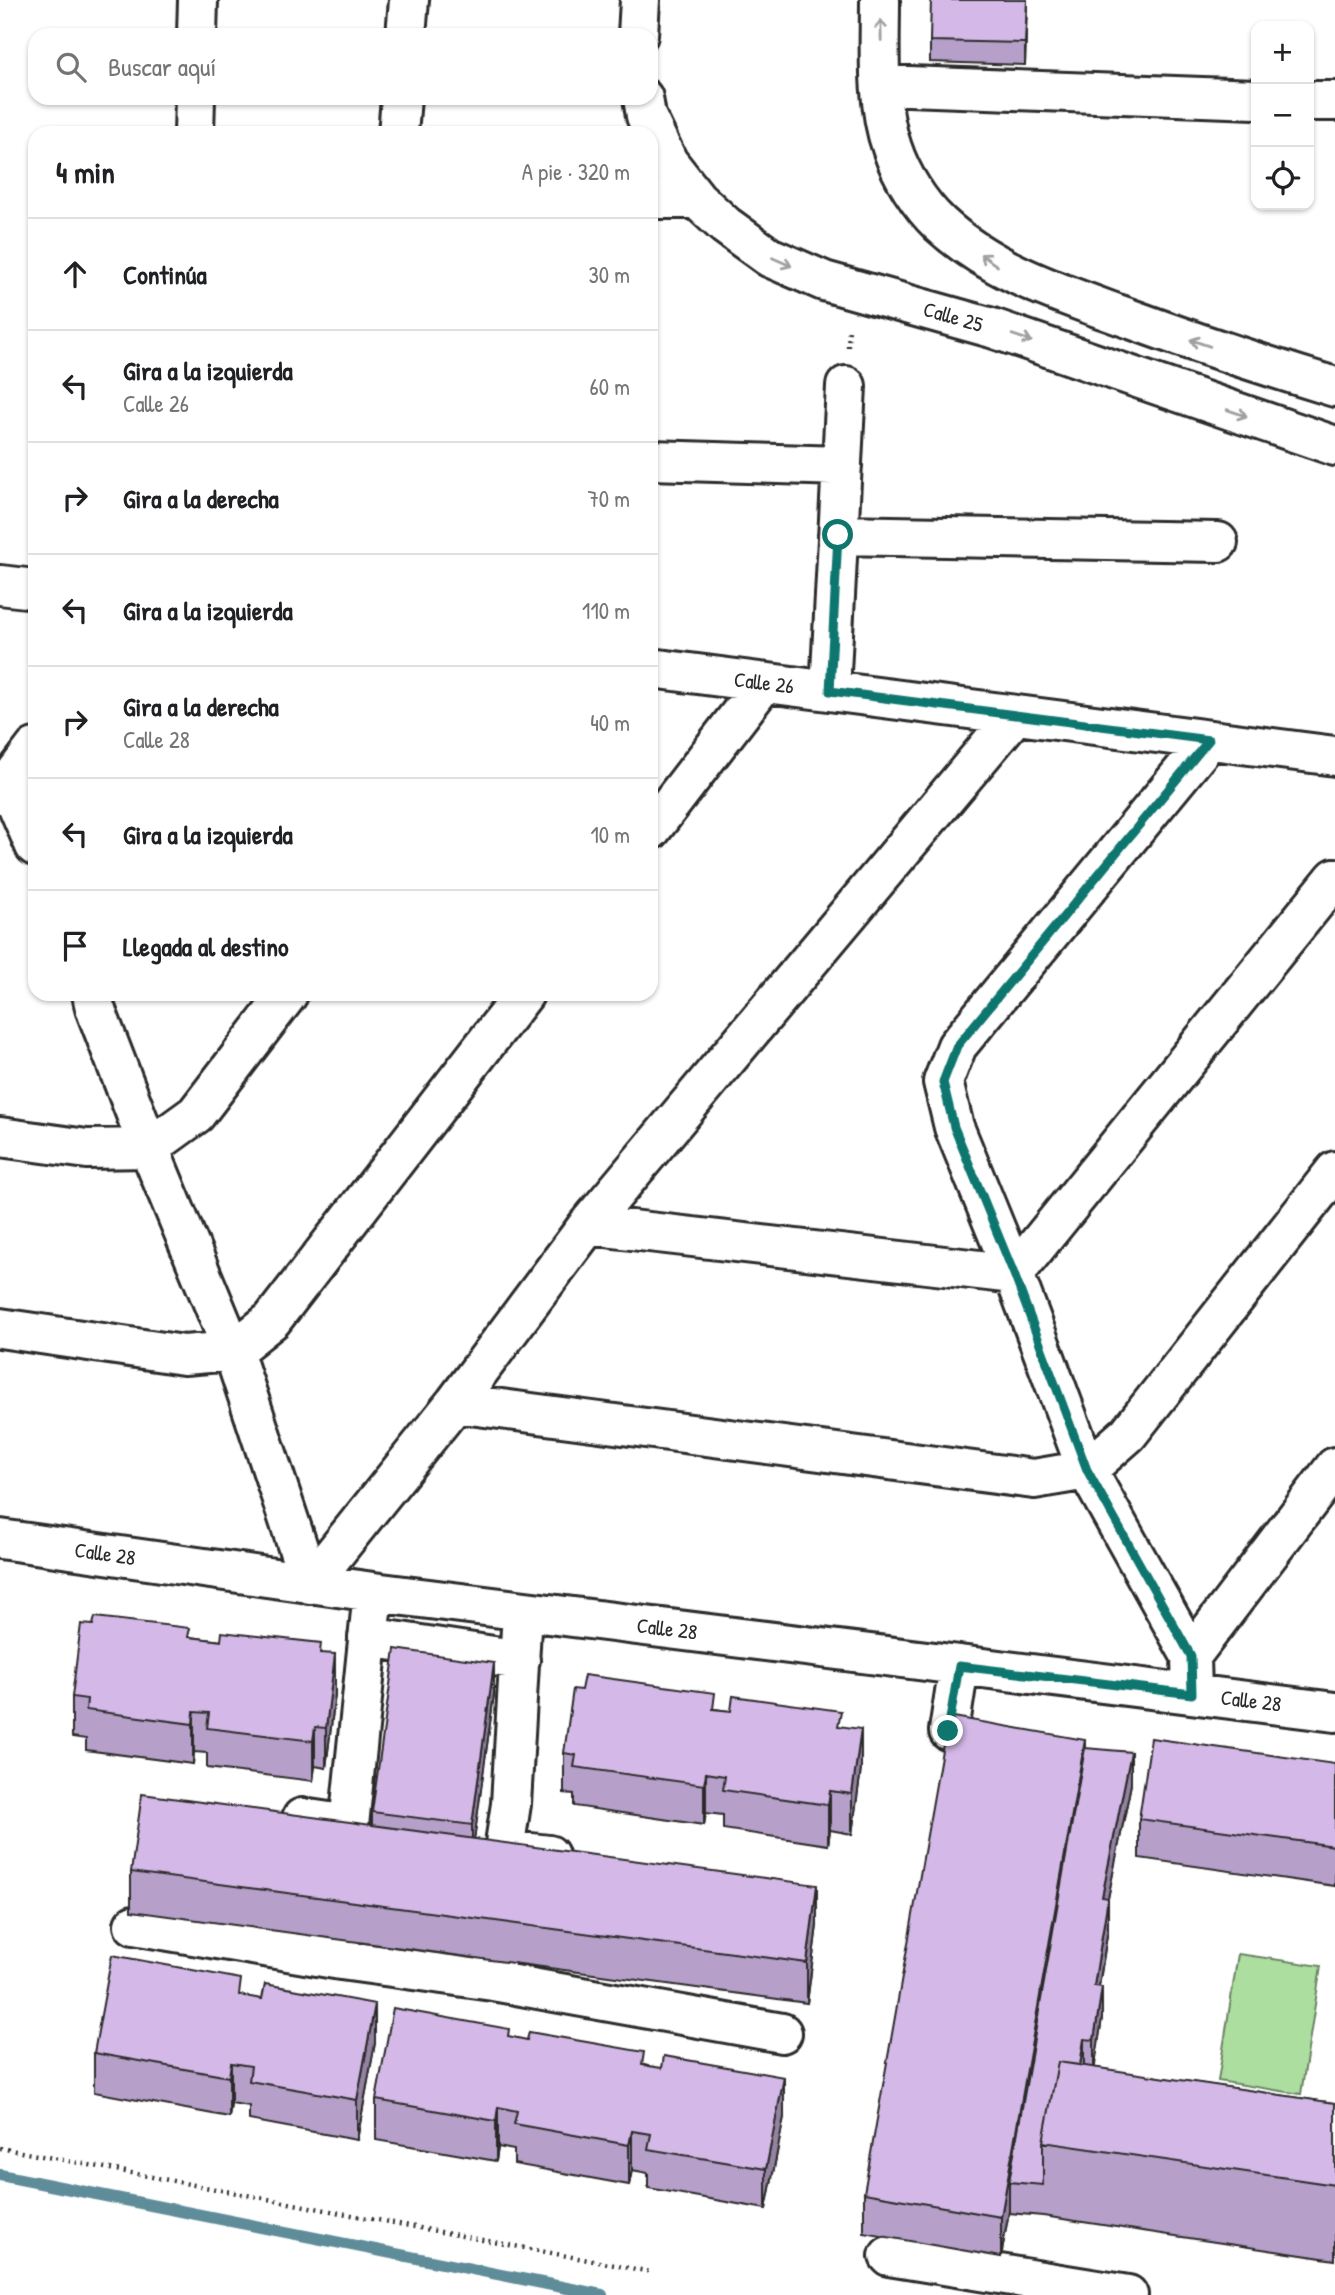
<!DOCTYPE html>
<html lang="es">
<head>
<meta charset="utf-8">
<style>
	body { margin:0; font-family:"Patrick Hand",sans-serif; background:#f6f6f6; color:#202124 }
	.controls { position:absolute; right:21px; top:21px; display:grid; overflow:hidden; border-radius:14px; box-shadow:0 2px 5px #0004 }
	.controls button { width:63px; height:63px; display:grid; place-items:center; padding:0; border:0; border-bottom:2px solid #e0e0e0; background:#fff; color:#202124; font:35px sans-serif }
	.stop { position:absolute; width:21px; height:21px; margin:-16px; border:5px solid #0f766e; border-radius:50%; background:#fff }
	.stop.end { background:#0f766e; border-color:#fff; box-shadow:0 2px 7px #0008 }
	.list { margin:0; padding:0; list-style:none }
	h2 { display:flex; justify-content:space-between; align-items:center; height:91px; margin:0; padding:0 28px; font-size:30px }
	h2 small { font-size:23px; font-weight:400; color:#757577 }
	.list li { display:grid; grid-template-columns:46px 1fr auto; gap:21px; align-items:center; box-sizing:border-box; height:112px; padding:0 28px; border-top:2px solid #e0e0e0 }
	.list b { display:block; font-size:26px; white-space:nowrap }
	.list p { margin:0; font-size:23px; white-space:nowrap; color:#757577 }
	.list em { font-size:23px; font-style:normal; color:#757577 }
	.icon { flex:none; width:38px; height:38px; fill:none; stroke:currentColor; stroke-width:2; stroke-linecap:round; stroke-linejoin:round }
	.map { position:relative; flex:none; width:1335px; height:2295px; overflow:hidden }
	.search { position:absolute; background:#fff; box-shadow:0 2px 5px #0004; left:28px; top:28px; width:630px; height:77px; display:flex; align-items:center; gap:18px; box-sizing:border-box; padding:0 24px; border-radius:21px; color:#757577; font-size:26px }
	.panel { position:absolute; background:#fff; box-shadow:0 2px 5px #0004; left:28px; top:126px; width:630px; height:875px; border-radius:21px }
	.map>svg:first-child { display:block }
	.green { fill:#acde9f; stroke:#6c8465; stroke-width:2 }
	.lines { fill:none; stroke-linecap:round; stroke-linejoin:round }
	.stream { stroke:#5f8c99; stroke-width:12 }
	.minor-casing { stroke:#2b2b2b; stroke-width:44 }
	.path { stroke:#2b2b2b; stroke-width:4.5; stroke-dasharray:2 5; stroke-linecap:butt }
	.minor { stroke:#fff; stroke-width:38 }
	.wall { fill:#b69fc8; stroke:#2b2b2b; stroke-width:2 }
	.shaded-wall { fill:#9482a2; stroke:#2b2b2b; stroke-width:2 }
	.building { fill:#d4b9e8; stroke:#2b2b2b; stroke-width:2 }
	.oneway { stroke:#a0a0a0 }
	.route { stroke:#0f766e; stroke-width:9 }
	.labels { text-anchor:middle; stroke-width:5; stroke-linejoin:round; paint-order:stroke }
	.street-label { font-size:21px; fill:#2b2b2b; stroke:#fff }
</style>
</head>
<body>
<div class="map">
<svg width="1335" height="2295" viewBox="0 0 1335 2295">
	<rect width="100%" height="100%" fill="#fff"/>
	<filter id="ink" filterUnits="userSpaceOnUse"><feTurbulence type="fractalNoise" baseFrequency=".0143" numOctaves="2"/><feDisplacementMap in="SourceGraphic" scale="14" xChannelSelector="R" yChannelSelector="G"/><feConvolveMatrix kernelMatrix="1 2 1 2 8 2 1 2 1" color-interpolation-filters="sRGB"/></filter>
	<g filter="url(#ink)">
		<!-- green -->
		<path class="green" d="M1238,1954l83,12 -20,128 -83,-13z"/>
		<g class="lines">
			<!-- stream -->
			<path class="stream" d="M0,2175l602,120"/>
			<!-- minor casing -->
			<g class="minor-casing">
				<path id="minor" d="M880,0c0,47 -4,103 12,148 9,27 27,56 48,76 52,48 122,70 188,94 68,25 138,48 207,69
					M197,35l1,-35
					M406,35l3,-35
					M638,35l2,-35
					M882,85l374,14
					M643,98l3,18 22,46 29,37 28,26 44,32 55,24 168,47 343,118
					M1309,101h26
					M194,133l1,-35
					M398,133l3,-35
					M651,199h46
					M651,460l191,6
					M838,535l380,7
					M0,585l35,4
					M651,668l684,88
					M830,691l16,-305
					M8,783l27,63
					M0,794l35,-46
					M651,830l113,-147
					M92,994l3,14 54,140 84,203 77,233
					M0,1137l87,12 62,-1 47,-34 92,-120
					M588,1225l426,49
					M1014,1274l321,-396
					M0,1328l184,27 49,-4 39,-31 252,-326
					M455,1403l579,76 53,-9 41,-36 207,-263
					M0,1539l373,53 962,120
					M310,1584l145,-181 133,-178 427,-510
					M522,1611l-11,193 -7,46 45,5
					M368,1637l152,23
					M1191,1656l144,-189
					M1192,1694l-1,-38 -104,-186 -73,-196 -60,-147 -11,-45 14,-36 252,-306
					M949,1731l10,-65
					M302,1818l47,7 24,-233
					M134,1925l207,35 -1,-20
					M341,1960l152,21
					M495,1961l-2,20 289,52
					M889,2256l239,39"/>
			</g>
			<!-- path -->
			<path class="path" d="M848,347l1,-19
				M0,2148l651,124"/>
			<!-- minor -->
			<use href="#minor" class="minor"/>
		</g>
		<!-- wall -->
		<path class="wall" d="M1027,0l-2,65 -95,-3v-21z
			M190,1637l131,16 14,41 -9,74 -11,-2 -2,15 -106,-13v-15l-13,-1 -1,12 -107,-14v-11l-14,-2v-40z
			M494,1694l-20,145 343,86 -10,78 -676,-92v-39l241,-47v-13z
			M715,1709l126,18 20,42 -9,65 -22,-4 -2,15 -105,-16v-14l-17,-2 -2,12 -130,-19v-12l-10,-1v-40z
			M1085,1748l46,36 -23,114v31l-9,58 3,31 -8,50 241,35v157l-292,-44 -34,-3v-2l-8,46 -137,-24v-40z
			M1335,1764v122l-196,-28v-39z
			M241,1995l134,48 -18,97 -108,-20v-14l-18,-3 -2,14 -135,-25v-39z
			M509,2037l135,28 140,52 -18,92 -118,-21v-15l-16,-3 -3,15 -115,-21v-14l-16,-3 -2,14 -120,-21v-40z"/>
		<!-- shaded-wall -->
		<path class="shaded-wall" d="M1027,0l-2,65v-22z
			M335,1654v40l-9,74v-40z
			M494,1663v31l-22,162v-31z
			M194,1712v40l-1,12v-40z
			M315,1727v39l-2,15v-40z
			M861,1729v40l-9,65v-40z
			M1085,1740v39l-76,403v29l-8,46v-40z
			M1131,1752v32l-29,144v-31z
			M706,1773v40l-2,12v-40z
			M830,1791v39l-2,15v-40z
			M817,1885v40l-10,78v-40z
			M1108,1898v31l-14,88v-31z
			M1102,1987v31l-8,54v-32z
			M375,2004v39l-18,97v-40z
			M1084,2039v32l-6,8z
			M231,2063v40l-2,14v-40z
			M784,2077v40l-18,92v-40z
			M498,2107v40l-2,14v-40z
			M632,2131v39l-3,15v-40z"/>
		<!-- building -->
		<path class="building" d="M931,0h96l-2,43 -95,-2z
			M95,1617l95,11 -2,9 33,4 1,-9 99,11 -1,10 15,1 -9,74 -11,-1 -2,14 -106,-13 2,-15 -15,-1 -1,12 -107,-14 1,-11 -15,-2 9,-73 12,1z
			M395,1649l99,14 -22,162 -100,-13z
			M584,1675l131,18 -2,16 18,2 2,-15 108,15 -3,15 23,3 -9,65 -22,-3 -2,14 -105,-15 2,-14 -19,-3 -2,12 -130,-18 2,-12 -12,-2 9,-64 8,1z
			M948,1716l137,24 -84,477 -137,-24z
			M1151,1738l184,26v82l-196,-27z
			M1085,1748l46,4 -29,145 6,1 -14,88 8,1 -8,53 -10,-1 -4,26 -22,-3 -15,80v43l-34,-3z
			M142,1794l675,91 -10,78 -676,-91z
			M112,1955l129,24 -2,16 23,4 3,-15 110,20 -18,96 -108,-19 2,-15 -20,-3 -2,14 -135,-24z
			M393,2008l116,21 -1,7 19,4 2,-8 115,20 -2,13 20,3 2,-12 120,21 -18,92 -118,-20 3,-15 -19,-3 -3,14 -115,-21 3,-13 -19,-4 -2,14 -120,-21z
			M1058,2062l277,41v82l-292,-43z"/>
		<!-- one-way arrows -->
		<defs><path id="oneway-shaft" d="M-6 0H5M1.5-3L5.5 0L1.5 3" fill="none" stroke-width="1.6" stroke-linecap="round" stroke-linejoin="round" transform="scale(1.75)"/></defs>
		<g class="oneway">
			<use href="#oneway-shaft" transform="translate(881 30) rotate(-91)"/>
			<use href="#oneway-shaft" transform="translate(989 260) rotate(-145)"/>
			<use href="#oneway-shaft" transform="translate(782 262) rotate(24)"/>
			<use href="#oneway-shaft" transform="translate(1022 338) rotate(19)"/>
			<use href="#oneway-shaft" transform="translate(1200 343) rotate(-161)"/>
			<use href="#oneway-shaft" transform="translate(1237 413) rotate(19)"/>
		</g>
	</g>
	<g class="lines" filter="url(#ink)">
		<!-- route -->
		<path class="route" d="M838,535l-8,156 379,49 -252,306 -14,36 11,45 60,147 73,196 104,186 1,38 -233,-28 -11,65"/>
	</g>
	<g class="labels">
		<!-- street labels -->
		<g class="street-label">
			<text transform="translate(953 317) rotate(16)" y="7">Calle 25</text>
			<text transform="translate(764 683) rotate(7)" y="7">Calle 26</text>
			<text transform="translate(105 1554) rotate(8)" y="7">Calle 28</text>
			<text transform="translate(667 1629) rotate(7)" y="7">Calle 28</text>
			<text transform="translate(1251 1701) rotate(7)" y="7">Calle 28</text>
		</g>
	</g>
</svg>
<div class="controls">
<button>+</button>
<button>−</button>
<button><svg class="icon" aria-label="locate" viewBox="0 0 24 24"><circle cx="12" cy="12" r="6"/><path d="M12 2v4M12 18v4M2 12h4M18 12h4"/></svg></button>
</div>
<div class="stop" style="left:838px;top:535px"></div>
<div class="stop end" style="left:948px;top:1731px"></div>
<div class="search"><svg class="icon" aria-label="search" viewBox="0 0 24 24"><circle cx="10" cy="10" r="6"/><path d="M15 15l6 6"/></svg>Buscar aquí</div>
<section class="panel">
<h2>4 min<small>A pie · 320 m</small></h2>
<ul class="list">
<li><svg class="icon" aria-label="ahead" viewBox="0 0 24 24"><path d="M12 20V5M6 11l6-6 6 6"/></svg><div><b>Continúa</b></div><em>30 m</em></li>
<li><svg class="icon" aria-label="left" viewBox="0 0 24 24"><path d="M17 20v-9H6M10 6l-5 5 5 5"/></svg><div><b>Gira a la izquierda</b><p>Calle 26</p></div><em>60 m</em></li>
<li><svg class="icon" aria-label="right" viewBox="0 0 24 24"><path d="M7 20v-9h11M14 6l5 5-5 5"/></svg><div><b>Gira a la derecha</b></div><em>70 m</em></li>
<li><svg class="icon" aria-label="left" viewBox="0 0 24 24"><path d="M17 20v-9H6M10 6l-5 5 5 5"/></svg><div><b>Gira a la izquierda</b></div><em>110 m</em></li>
<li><svg class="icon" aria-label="right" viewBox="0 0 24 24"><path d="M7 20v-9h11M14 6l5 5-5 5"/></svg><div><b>Gira a la derecha</b><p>Calle 28</p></div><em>40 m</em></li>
<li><svg class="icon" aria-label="left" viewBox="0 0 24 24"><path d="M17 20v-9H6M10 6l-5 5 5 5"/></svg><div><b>Gira a la izquierda</b></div><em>10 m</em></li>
<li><svg class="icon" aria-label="arrive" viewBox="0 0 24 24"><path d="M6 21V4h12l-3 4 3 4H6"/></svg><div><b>Llegada al destino</b></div></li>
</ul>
</section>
</div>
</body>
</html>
